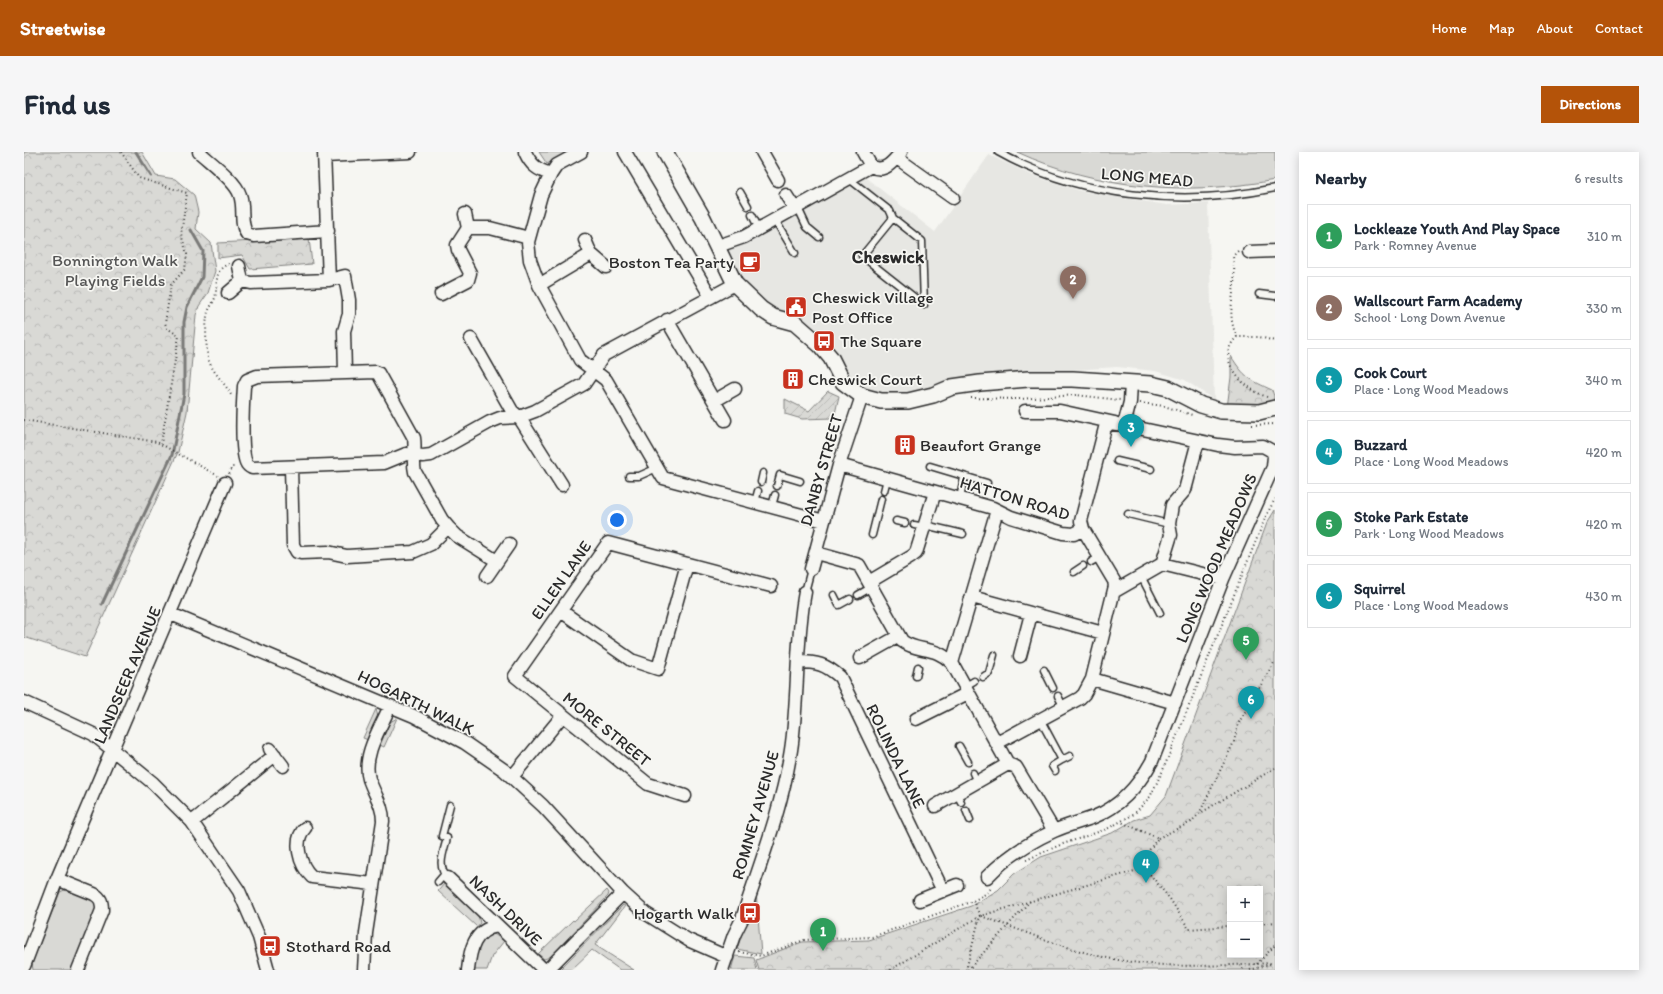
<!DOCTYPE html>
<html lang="en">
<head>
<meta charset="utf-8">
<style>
	body { margin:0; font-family:Itim,sans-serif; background:#f6f6f7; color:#1f2937 }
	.controls { position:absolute; right:12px; bottom:12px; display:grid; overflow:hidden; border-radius:0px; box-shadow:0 2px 10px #0003 }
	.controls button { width:36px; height:36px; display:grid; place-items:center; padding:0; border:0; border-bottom:1px solid #e0e1e3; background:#fff; color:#1f2937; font:20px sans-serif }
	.you { position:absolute; left:593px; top:368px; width:14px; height:14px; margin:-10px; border:3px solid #fff; border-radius:50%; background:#1a73e8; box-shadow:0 0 0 6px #1a73e833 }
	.badge { display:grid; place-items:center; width:26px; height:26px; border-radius:50%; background:#b45309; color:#fff; font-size:13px; font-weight:700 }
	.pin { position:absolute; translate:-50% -33px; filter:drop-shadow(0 1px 2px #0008) }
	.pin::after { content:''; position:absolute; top:21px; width:14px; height:12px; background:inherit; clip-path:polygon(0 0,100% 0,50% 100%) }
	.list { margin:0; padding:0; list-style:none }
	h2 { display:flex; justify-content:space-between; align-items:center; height:52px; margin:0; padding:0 16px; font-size:17px }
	h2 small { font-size:13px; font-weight:400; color:#747a83 }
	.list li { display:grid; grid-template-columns:26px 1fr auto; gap:12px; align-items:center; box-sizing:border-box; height:64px; margin:0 8px 8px; padding:0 8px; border:1px solid #e0e1e3; border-radius:0px }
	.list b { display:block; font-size:15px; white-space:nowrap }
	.list p { margin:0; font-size:13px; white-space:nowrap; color:#747a83 }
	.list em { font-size:13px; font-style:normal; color:#747a83 }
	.map { position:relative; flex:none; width:1251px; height:818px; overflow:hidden; border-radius:0px }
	header { display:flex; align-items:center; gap:24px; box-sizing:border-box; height:56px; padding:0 20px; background:#b45309; color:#fff }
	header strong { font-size:19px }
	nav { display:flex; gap:22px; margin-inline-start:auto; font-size:14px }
	.intro { display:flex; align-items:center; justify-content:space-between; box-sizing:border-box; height:96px; padding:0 24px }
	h1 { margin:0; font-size:28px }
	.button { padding:10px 18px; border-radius:0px; background:#b45309; color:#fff; font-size:14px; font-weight:700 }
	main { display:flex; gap:24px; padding:0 24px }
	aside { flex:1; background:#fff; border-radius:0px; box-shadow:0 2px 10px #0003 }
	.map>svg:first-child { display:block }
	.built { fill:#e7e7e3 }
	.grass { fill:#d9d9d5; stroke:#828280 }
	.park { fill:url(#park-crowns); stroke:#828280; fill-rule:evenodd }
	.garden { fill:url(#garden-furrows); stroke:#828280 }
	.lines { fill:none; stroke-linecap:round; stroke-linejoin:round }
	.stream { stroke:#7a7a78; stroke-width:3 }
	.service-casing { stroke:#2b2b2b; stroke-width:9 }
	.minor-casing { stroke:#2b2b2b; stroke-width:15 }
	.tertiary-casing { stroke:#2b2b2b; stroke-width:18 }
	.path { stroke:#2b2b2b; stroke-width:2; stroke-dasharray:1 3; stroke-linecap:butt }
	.service { stroke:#f6f6f2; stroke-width:6 }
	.minor { stroke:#f6f6f2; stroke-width:12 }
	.tertiary { stroke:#f6f6f2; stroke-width:15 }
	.labels { text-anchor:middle; stroke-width:3.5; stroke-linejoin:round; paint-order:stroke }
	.street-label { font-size:17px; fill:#2b2b2b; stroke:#f6f6f2 }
	.park-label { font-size:17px; fill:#565656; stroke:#f6f6f2 }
	.poi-label { font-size:17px; fill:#2b2b2b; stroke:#f6f6f2; text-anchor:start }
	.neighbourhood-label { font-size:18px; font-weight:bold; fill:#2b2b2b; stroke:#f6f6f2 }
</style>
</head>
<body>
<header>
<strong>Streetwise</strong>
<nav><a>Home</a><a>Map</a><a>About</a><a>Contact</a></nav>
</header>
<div class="intro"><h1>Find us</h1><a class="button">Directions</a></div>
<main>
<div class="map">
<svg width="1251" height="818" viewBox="0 0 1251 818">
	<defs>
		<pattern id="park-crowns" width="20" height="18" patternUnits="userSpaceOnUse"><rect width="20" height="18" fill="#d9d9d5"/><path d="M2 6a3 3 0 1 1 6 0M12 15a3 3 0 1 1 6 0" fill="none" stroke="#babab7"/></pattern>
		<pattern id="garden-furrows" width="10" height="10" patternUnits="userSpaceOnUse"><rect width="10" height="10" fill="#d9d9d5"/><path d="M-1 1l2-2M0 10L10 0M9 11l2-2" fill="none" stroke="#babab7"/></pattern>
	</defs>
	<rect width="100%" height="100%" fill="#f6f6f2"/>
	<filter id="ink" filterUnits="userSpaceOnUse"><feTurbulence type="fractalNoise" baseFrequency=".025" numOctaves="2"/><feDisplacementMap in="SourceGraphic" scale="8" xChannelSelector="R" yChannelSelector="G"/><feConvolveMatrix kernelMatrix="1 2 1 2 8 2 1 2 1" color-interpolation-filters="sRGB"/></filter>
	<g filter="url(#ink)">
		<!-- built -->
		<path class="built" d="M965,3l45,21 47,15 86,14 41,-2 6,197 -29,-20 -30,-9 -38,-4 -154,10 -51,18 -37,-3 -22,-7 -10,-16 -8,-22 -41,-29 -27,-8 -21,-17 -20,-40 5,-6 130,-73 74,58z"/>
		<!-- grass -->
		<path class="grass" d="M515,0h30l-22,12z
			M993,0h258v28c-87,16 -177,9 -258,-28z
			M352,557l2,8 -10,23 -5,-2z
			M373,566l-13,29 -4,-2 10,-23z
			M421,731l33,32 2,8 -3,4 -39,-36z
			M43,737l31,13 -22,68h-43l-1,-7 28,-71z
			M583,738l2,3 -1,3 -58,61 -6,2 -6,-5 35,-34 1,1z
			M732,739l5,63 -24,-5z
			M599,753l2,1 -30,39 39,25h-14l-28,-20 -21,20h-12z
			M470,782l10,7 -12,15 -5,14h-13c1,-13 4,-33 20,-36z
			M711,804l19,2 3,12h-26z"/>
		<!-- park -->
		<path class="park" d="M0,0h118l14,24 19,3 19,16 4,17 -2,17 15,14 4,28 -7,22 -9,13 -3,9 -9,97 -9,40 -93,205 -61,-20z
			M285,86l3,26 -62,5 -8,-14 -24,3v-15z
			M1207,204c13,21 19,24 41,34l2,6 -1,10 -46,2 4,-31z
			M1251,358v460h-516l-3,-10 46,-18 67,-2 102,-34 27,-16 16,-16 27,-17 71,-24 22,-13 16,-5 16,-19 101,-273zM1206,737h30v66h-30z"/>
		<!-- garden -->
		<path class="garden" d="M804,239l11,5 -5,22 -32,1 -17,-5v-15l24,12z"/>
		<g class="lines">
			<!-- stream -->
			<path class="stream" d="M112,0l15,24
				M78,452l70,-149 12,-61v-72l3,-15 15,-30 1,-26 -12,-21"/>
			<!-- service casing -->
			<g class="service-casing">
				<path id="service" d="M974,0c81,46 187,55 277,36
					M824,26l42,33 3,7 29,23 2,64 -62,-49 31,-38
					M716,40l8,14
					M774,56l9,19 12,10
					M728,63l7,14
					M751,68l20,33
					M1235,142l16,2
					M1093,309l34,8
					M906,314l57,17
					M605,324h10l18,-8
					M737,330l2,-9
					M753,334l3,-11 20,6
					M860,339l3,-12
					M936,347l4,-22
					M731,350l3,-11
					M748,354l3,-11
					M1104,362l41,10
					M872,369l9,2
					M890,373l11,2
					M901,373l38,9
					M848,383l9,-36
					M1067,410l9,-5
					M1050,420l9,-6
					M1117,424l19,37
					M781,440l6,-23
					M810,443l5,10 11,-6
					M834,443l14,-8
					M1020,518l9,18
					M892,524l2,-9
					M959,525l6,-4 5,-18
					M940,535l10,-6
					M1034,544l5,10
					M1016,567l22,41 -10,6 3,5
					M935,594l9,16
					M1038,608l8,-4
					M949,621l4,9
					M933,642l4,8
					M942,658l4,10
					M424,726c-12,-11 -4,-27 -1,-40l-5,-2 8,-31
					M414,730l6,-7"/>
			</g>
			<!-- minor casing -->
			<g class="minor-casing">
				<path id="minor" d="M175,0c11,10 37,29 41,43 5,13 -1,28 7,39l7,2 74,-5
					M300,0l5,128 16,-4 4,24v14l-5,17 1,42
					M501,0c6,13 12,18 26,22
					M557,0l-24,13 -6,9 -10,21 -13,47 2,18 9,25 41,75 26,20 57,98 161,43
					M601,0l86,145
					M738,0l16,28
					M839,0l8,14
					M300,4l86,-4
					M873,6l56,40
					M762,43l9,14
					M444,76h22l39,10
					M561,88l6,14 15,13
					M694,94l26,-9 127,-71c13,8 23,-5 30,-14
					M1225,100l26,-1
					M215,114l3,15 9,2 78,-3
					M515,133l52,-31
					M204,141l14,-12
					M417,142l27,-14 2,-7 -12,-23 -1,-5 11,-17 -3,-14
					M643,168l58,100
					M447,187l41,72 7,6 43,68
					M690,249l21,-12
					M1001,259h35l55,12
					M815,313l154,43 18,9 52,16 11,1 9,-5
					M267,315l2,78 4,7 4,1 27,-1 19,4 66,-4 18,-8 17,-17
					M792,401l43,12 43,76c16,12 33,4 50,22l56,101
					M473,409l-40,-25 -9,-9 -6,-7 -27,-48c-3,-11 1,-22 -1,-34l-36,-65 -2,-1 -119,4 -10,4 -3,6c-1,15 -4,68 3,78 1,2 3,3 5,4l132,-5 22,-9 17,2 8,-1 59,-33 10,-4 19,-1 16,-6 49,-27 20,-29 131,-71
					M1138,412l9,-29 -2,-11 3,-19 13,-15 13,-49
					M787,417l28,-104 23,-69
					M463,424l22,-32
					M845,430l42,-25 5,-4 19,-61
					M1091,439l47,-27 61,15
					M948,445l131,36
					M537,459l70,49 27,9 29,-105
					M147,462l243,102 51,27 39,27 39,36 80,87 22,20 43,27 39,17
					M996,504l11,-42
					M836,506l39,-22
					M774,510c19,0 27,2 42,15l103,214
					M928,511l45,-153
					M1068,527l83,24
					M0,550l69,32 60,49 39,39 47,69 20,46 9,33
					M892,567l52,-26
					M973,591l83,-45 4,-4 8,-15 23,-93 -1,-5 -31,-52 -2,-8 24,-93 5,-5 14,2
					M246,597l13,17
					M984,612l8,3 38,64
					M488,625l51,-62
					M661,644l-37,-12 -133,-108 93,-133 163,43
					M911,654l73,-42
					M168,670l83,-67
					M281,676c-12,12 -6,37 7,49l61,7
					M963,725c18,-19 43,-35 67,-46 13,-6 27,-9 40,-14 27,-11 45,-32 58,-56l71,-182 50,-112 1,-11 -2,-5 -9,-5 -28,1 -17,-2 -94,-20 6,-23 1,-20
					M424,726l96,92
					M33,727l37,15c7,4 8,8 8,16l-24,60
					M896,748l37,-15
					M0,814l33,-87 168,-396
					M340,818l2,-37 17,-112c0,-16 -9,-27 -14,-42 -7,-24 12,-52 21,-73
					M444,818c2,-20 6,-40 29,-44
					M523,818l76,-77
					M698,818l12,-35 8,-16c18,-55 40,-111 49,-169 8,-52 4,-106 14,-158"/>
			</g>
			<!-- tertiary casing -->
			<g class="tertiary-casing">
				<path id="tertiary" d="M641,0l38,66 32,66 26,25 12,8 22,6 25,22 11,13 12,24 19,14 19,5h27l25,-6 19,-8 28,-4 48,-4h45l78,5 17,4 33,17 20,6 38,1 16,-4"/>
			</g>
			<!-- path -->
			<path class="path" d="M97,0l18,26 48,15 -6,41 6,20 -2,15 -14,16 -6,38 2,5 12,8 -18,108
				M205,112c-16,5 -11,21 -14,34 -2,5 -5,9 -7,14 -3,9 -2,36 0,46 4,15 18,25 24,39
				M1213,185c-9,-19 -5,-33 -3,-53 1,-9 0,-18 -1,-28l5,-5
				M1243,245c-23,-8 -54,-38 -30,-60h22l16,4
				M947,246l48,1 57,-4 44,5
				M1116,251l24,3 28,9
				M0,268l133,22 61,34
				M1228,273l23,-1
				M205,322l3,-7h4
				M1175,662l35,-72 4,-18 37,-63
				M1134,686l33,-16 8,-8 76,-46
				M1002,708l34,-15 47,-16 27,-15 16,-17 13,-27 103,-254 9,-17
				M1121,716l25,31 19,30 41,-3
				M957,764c37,13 72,28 110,38 59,16 122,12 182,9
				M1236,772l15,-2
				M715,800l22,4 43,-16 68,-3 101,-36 14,-8 5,-6
				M1233,812l18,-19
				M1216,814l3,2 -1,2
				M866,818l90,-54 165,-48 2,-15 11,-15 -37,-16
				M942,818l14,-54 -7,-15
				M944,818l62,-69
				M1226,818l20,-6"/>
			<!-- service -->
			<use href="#service" class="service"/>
			<!-- minor -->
			<use href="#minor" class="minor"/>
			<!-- tertiary -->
			<use href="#tertiary" class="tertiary"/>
		</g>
	</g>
	<!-- icons -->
	<defs>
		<g id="cafe-square" transform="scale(1.15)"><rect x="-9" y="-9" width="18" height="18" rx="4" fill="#c8321e" stroke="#f6f6f2"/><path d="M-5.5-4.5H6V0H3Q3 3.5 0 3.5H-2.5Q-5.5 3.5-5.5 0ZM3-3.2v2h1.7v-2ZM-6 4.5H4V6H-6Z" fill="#fff"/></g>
		<g id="civic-square" transform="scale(1.15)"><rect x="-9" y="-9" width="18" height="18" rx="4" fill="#c8321e" stroke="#f6f6f2"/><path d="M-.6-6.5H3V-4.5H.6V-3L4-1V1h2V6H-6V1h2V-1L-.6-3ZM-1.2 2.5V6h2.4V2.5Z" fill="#fff"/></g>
		<g id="bus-square" transform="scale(1.15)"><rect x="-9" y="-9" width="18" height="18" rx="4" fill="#c8321e" stroke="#f6f6f2"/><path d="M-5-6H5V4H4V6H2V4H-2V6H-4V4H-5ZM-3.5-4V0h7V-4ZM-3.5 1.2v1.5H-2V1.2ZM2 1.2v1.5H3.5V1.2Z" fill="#fff"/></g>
		<g id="building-square" transform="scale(1.15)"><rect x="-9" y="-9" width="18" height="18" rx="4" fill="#c8321e" stroke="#f6f6f2"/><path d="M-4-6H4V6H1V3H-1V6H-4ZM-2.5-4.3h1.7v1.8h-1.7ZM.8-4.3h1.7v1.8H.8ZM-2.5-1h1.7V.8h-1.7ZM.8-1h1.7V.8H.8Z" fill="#fff"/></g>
	</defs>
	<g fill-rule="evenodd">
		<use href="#cafe-square" x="726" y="110"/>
		<use href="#civic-square" x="772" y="155"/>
		<use href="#bus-square" x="800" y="189"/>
		<use href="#building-square" x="769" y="227"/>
		<use href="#building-square" x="881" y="293"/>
		<use href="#bus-square" x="726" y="761"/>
		<use href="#bus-square" x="246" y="794"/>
	</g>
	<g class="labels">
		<!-- street labels -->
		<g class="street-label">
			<text transform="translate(1123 25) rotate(5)" y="6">LONG MEAD</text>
			<text transform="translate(797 318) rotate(-74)" y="6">DANBY STREET</text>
			<text transform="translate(991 346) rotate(17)" y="6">HATTON ROAD</text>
			<text transform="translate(1192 406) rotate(-67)" y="6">LONG WOOD MEADOWS</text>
			<text transform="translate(537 428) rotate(-55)" y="6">ELLEN LANE</text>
			<text transform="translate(103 523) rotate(-67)" y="6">LANDSEER AVENUE</text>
			<text transform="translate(392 550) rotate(26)" y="6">HOGARTH WALK</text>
			<text transform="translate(583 577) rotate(39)" y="6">MORE STREET</text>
			<text transform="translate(872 604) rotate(64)" y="6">ROLINDA LANE</text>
			<text transform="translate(731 663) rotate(-74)" y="6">ROMNEY AVENUE</text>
			<text transform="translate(482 758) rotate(44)" y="6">NASH DRIVE</text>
		</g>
		<!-- park labels -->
		<g class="park-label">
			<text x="91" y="114">Bonnington Walk<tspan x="91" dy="20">Playing Fields</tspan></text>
		</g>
		<!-- poi labels -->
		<g class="poi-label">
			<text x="710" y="116" text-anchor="end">Boston Tea Party</text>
			<text x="788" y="151">Cheswick Village<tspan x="788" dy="20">Post Office</tspan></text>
			<text x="816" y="195">The Square</text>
			<text x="784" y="233">Cheswick Court</text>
			<text x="896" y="299">Beaufort Grange</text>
			<text x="710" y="767" text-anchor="end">Hogarth Walk</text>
			<text x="262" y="800">Stothard Road</text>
		</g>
		<!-- neighbourhood labels -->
		<g class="neighbourhood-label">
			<text x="864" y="111">Cheswick</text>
		</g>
	</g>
</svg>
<div class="controls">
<button>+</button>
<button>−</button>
</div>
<div class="you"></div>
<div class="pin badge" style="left:799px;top:799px;background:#2e9e5b">1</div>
<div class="pin badge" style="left:1049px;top:147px;background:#8d6e63">2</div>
<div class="pin badge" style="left:1107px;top:295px;background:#0f9aa8">3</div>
<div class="pin badge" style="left:1122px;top:731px;background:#0f9aa8">4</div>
<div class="pin badge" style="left:1222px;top:508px;background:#2e9e5b">5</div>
<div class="pin badge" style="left:1227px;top:567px;background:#0f9aa8">6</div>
</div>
<aside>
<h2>Nearby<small>6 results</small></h2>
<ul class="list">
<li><span class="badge" style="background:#2e9e5b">1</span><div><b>Lockleaze Youth And Play Space</b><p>Park · Romney Avenue</p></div><em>310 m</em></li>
<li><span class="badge" style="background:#8d6e63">2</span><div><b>Wallscourt Farm Academy</b><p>School · Long Down Avenue</p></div><em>330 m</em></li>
<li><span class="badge" style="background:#0f9aa8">3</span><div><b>Cook Court</b><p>Place · Long Wood Meadows</p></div><em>340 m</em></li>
<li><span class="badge" style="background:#0f9aa8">4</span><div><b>Buzzard</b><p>Place · Long Wood Meadows</p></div><em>420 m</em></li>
<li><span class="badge" style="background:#2e9e5b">5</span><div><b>Stoke Park Estate</b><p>Park · Long Wood Meadows</p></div><em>420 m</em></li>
<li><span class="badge" style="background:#0f9aa8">6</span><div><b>Squirrel</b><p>Place · Long Wood Meadows</p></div><em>430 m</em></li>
</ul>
</aside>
</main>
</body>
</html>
